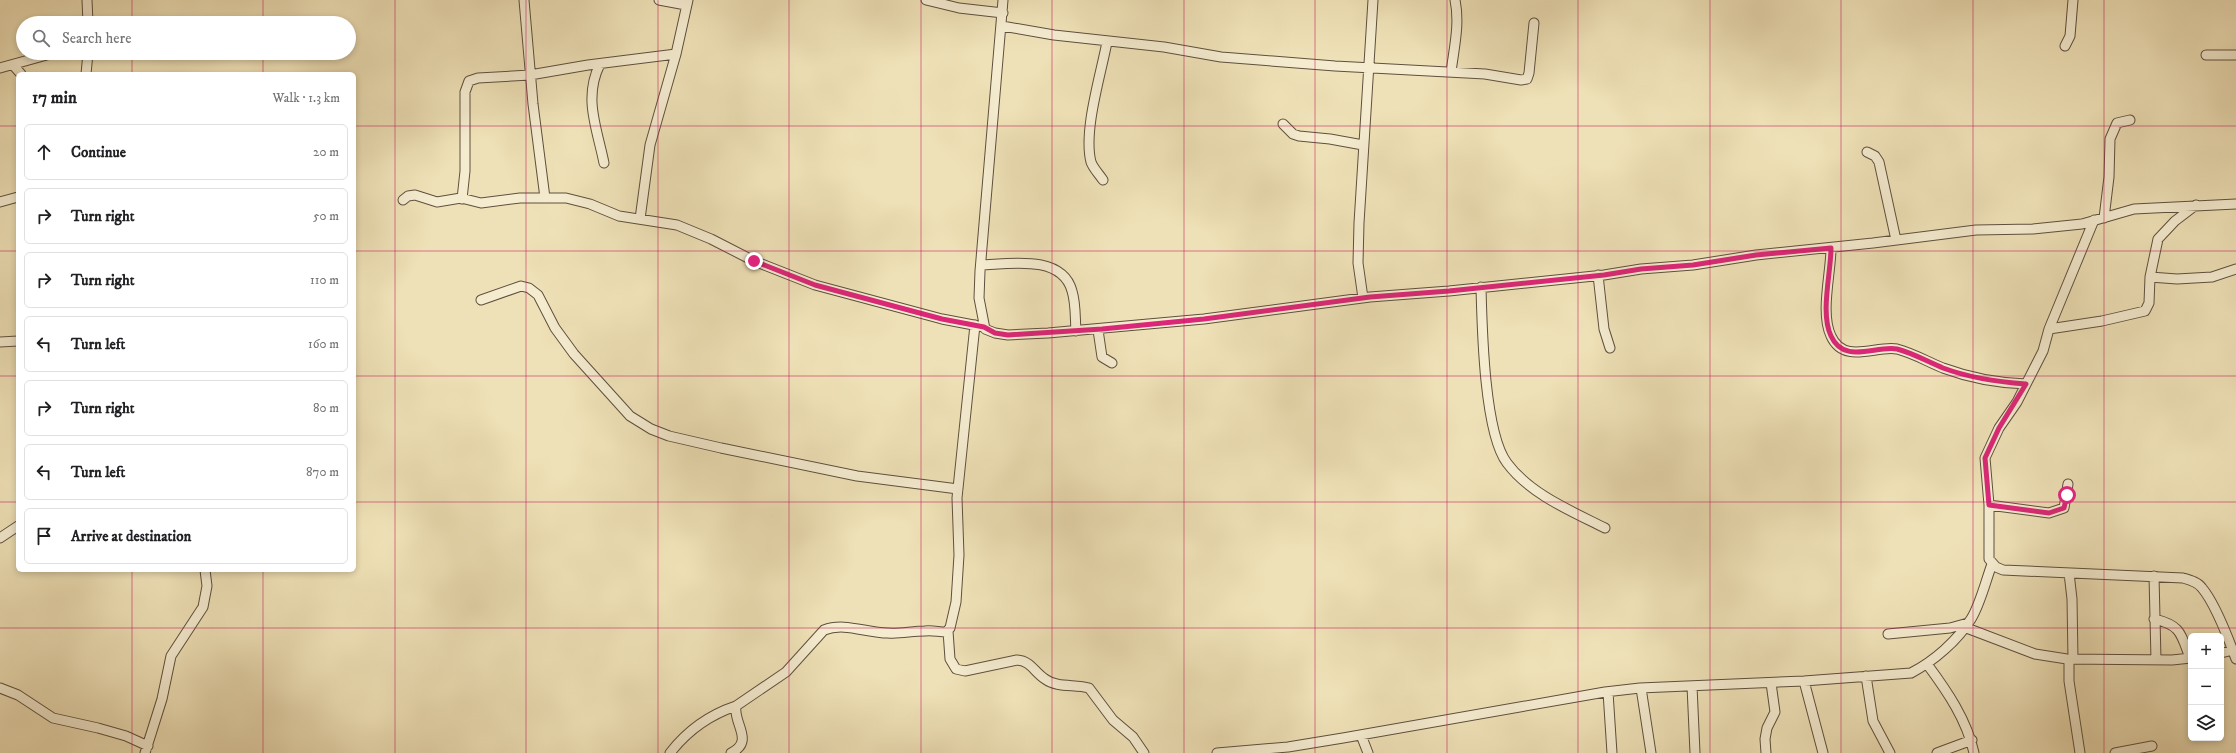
<!DOCTYPE html>
<html lang="en">
<head>
<meta charset="utf-8">
<style>
	body { margin:0; font-family:"IM FELL DW Pica",serif; background:#f2f2f2; color:#202124 }
	.controls { position:absolute; right:12px; bottom:12px; display:grid; overflow:hidden; border-radius:6px; box-shadow:0 2px 6px #0003 }
	.controls button { width:36px; height:36px; display:grid; place-items:center; padding:0; border:0; border-bottom:1px solid #e0e0e0; background:#fff; color:#202124; font:20px sans-serif }
	.stop { position:absolute; width:12px; height:12px; margin:-9px; border:3px solid #db2777; border-radius:50%; background:#fff }
	.stop.end { background:#db2777; border-color:#fff; box-shadow:0 1px 4px #0008 }
	.list { margin:0; padding:0; list-style:none }
	h2 { display:flex; justify-content:space-between; align-items:center; height:52px; margin:0; padding:0 16px; font-size:17px }
	h2 small { font-size:13px; font-weight:400; color:#757577 }
	.list li { display:grid; grid-template-columns:26px 1fr auto; gap:12px; align-items:center; box-sizing:border-box; height:56px; margin:0 8px 8px; padding:0 8px; border:1px solid #e0e0e0; border-radius:6px }
	.list b { display:block; font-size:15px; white-space:nowrap }
	.list em { font-size:13px; font-style:normal; color:#757577 }
	.icon { flex:none; width:22px; height:22px; fill:none; stroke:currentColor; stroke-width:2; stroke-linecap:round; stroke-linejoin:round }
	.map { position:relative; flex:none; width:2236px; height:753px; overflow:hidden }
	.search { position:absolute; background:#fff; box-shadow:0 2px 6px #0003; left:16px; top:16px; width:340px; height:44px; display:flex; align-items:center; gap:10px; box-sizing:border-box; padding:0 14px; border-radius:22px; color:#757577; font-size:15px }
	.panel { position:absolute; background:#fff; box-shadow:0 2px 6px #0003; left:16px; top:72px; width:340px; height:500px; border-radius:6px }
	.map>svg:first-child { display:block }
	.lines { fill:none; stroke-linecap:round; stroke-linejoin:round }
	.minor-casing { stroke:#5e503e; stroke-width:11 }
	.minor { stroke:#f5ecd0; stroke-width:9 }
	.route { stroke:#db2777; stroke-width:5 }
	.grid { fill:none; stroke:#c2185b; stroke-width:1; stroke-opacity:0.55 }
</style>
</head>
<body>
<div class="map">
<svg width="2236" height="753" viewBox="0 0 2236 753">
	<rect width="100%" height="100%" fill="#efe1b7"/>
	<filter id="stains"><feTurbulence type="fractalNoise" baseFrequency=".005" numOctaves="4"/><feColorMatrix values="0 0 0 0 .2 0 0 0 0 .09 0 0 0 0 .02 0 0 0 .5 -.17"/></filter>
	<radialGradient id="worn" r=".72"><stop offset=".6" stop-color="#630" stop-opacity="0"/><stop offset="1" stop-color="#630" stop-opacity=".3"/></radialGradient>
	<g class="lines">
		<!-- minor casing -->
		<g class="minor-casing">
			<path id="minor" d="M87,0l1,23
				M524,0l9,104 12,94
				M659,0l27,5
				M926,0l33,8 44,5
				M1003,0l-23,271 -1,27 6,31 10,4 13,2 40,-2 156,-14 166,-22 79,-6 155,-16 37,-6 52,-4 63,-10 117,-12 103,-13 57,-1 49,-5 52,-15 102,-5
				M1002,26l52,9 110,12 57,10 114,9 150,8 36,6 6,-1 2,-6 5,-50
				M2065,46l5,-10 3,-36
				M2206,55h30
				M600,64c-17,34 -3,64 4,99
				M13,65l8,9
				M0,68l54,-15
				M1451,72c3,-24 9,-48 4,-72
				M86,74l2,-21
				M1283,124l10,10 6,2 31,3 33,6
				M1867,152l8,4 4,6 17,78
				M1103,180c-4,-6 -10,-12 -12,-18 -8,-31 10,-88 16,-120
				M462,199l3,-28v-79l4,-11 9,-3 52,-3 58,-10 88,-11
				M403,200l5,-4 7,-1 22,7 24,-4 20,5 39,-5h46l24,6 29,12 58,9 34,14 43,22 61,24 127,34 42,8
				M0,202l18,-5
				M2104,218l5,-41 1,-38 7,-16 13,-3
				M640,219l10,-74 26,-91 12,-54
				M2094,220l-45,109 -6,22 -26,51 -18,26 -14,30 4,47v54l7,8 7,3 180,8c7,2 15,4 19,10 13,15 27,52 34,71
				M1831,248c0,25 -11,65 0,88 13,29 45,9 66,13 16,4 31,13 46,19 27,10 54,15 83,16
				M981,265c28,-1 81,-11 91,26 4,13 3,27 4,40
				M1598,275l6,54 6,19
				M2150,277l27,2 35,-2 24,-8
				M1481,287c1,39 3,146 26,176 23,31 64,48 98,65
				M1363,298l-5,-35 1,-40 14,-223
				M481,300l40,-14 8,2 9,7 17,33 19,26 56,62 21,13 18,7 52,12 136,28 101,13
				M2049,329l53,-8 43,-10 4,-8 1,-26 8,-38 17,-18 21,-16
				M1098,330l4,27 10,6
				M0,342l18,-1
				M1989,505l60,8 15,-5 4,-24
				M0,538l18,-12
				M2069,573l3,26 1,60
				M2154,576l2,84
				M2154,619c27,6 27,15 36,39
				M1964,627l71,27 32,5 105,1 19,-2
				M948,631l2,28 6,10 9,2 52,-11c14,1 17,12 28,19 12,9 30,5 44,9l24,32 20,17 11,16
				M1888,634l62,-6 18,-5
				M2221,653l12,-3
				M2069,659v22l11,72
				M1927,664c20,27 40,56 47,89
				M1866,676l7,45 17,32
				M1804,681l19,72
				M1692,686l3,67
				M0,688l18,7 35,23 45,10 28,8 22,10
				M1641,688l10,65
				M1608,692l4,61
				M1361,735l7,18
				M145,753l17,-54 9,-43 32,-49 4,-21 -2,-16
				M670,753c17,-22 39,-38 66,-47
				M731,753c24,-12 2,-29 5,-47l50,-34 38,-42c21,-8 42,3 64,3 12,1 24,-2 37,-2 7,-1 14,1 21,1l4,-4 6,-26 3,-47 -2,-57 18,-173
				M1217,753l71,-6 55,-9 262,-46 35,-4 164,-7 107,-8c23,-12 46,-32 60,-54 9,-14 15,-39 21,-55
				M1766,753l-1,-14 2,-11 8,-16 -4,-29
				M1937,753l35,-13
				M2115,753l37,-7"/>
		</g>
		<!-- minor -->
		<use href="#minor" class="minor"/>
	</g>
	<g class="lines">
		<!-- route -->
		<path class="route" d="M754,261l61,24 127,34 42,8 11,6 13,2 94,-6 102,-10 166,-22 79,-6 155,-16 37,-6 52,-4 63,-10 75,-7c0,25 -11,65 0,88 13,29 45,9 66,13 16,4 31,13 46,19 27,10 54,14 83,16l-27,44 -14,30 4,47 60,8 15,-5 3,-13"/>
	</g>
	<!-- grid -->
	<path class="grid" d="M132,0v23M263,0v23M395,0v753M526,0v753M658,0v753M789,0v753M921,0v753M1052,0v753M1184,0v753M1315,0v753M1447,0v753M1578,0v753M1710,0v753M1841,0v753M1973,0v753M2104,0v753M132,53v21M263,53v21M0,126h18M354,126h1882M0,251h18M354,251h1882M0,376h18M354,376h1882M0,502h18M354,502h1882M132,570v183M263,570v183M0,628h2236"/>
	<rect width="100%" height="100%" filter="url(#stains)"/>
	<rect width="100%" height="100%" fill="url(#worn)"/>
</svg>
<div class="controls">
<button>+</button>
<button>−</button>
<button><svg class="icon" aria-label="layers" viewBox="0 0 24 24"><path d="M12 4l9 5-9 5-9-5zM3 14l9 5 9-5"/></svg></button>
</div>
<div class="stop" style="left:2067px;top:495px"></div>
<div class="stop end" style="left:754px;top:261px"></div>
<div class="search"><svg class="icon" aria-label="search" viewBox="0 0 24 24"><circle cx="10" cy="10" r="6"/><path d="M15 15l6 6"/></svg>Search here</div>
<section class="panel">
<h2>17 min<small>Walk · 1.3 km</small></h2>
<ul class="list">
<li><svg class="icon" aria-label="ahead" viewBox="0 0 24 24"><path d="M12 20V5M6 11l6-6 6 6"/></svg><div><b>Continue</b></div><em>20 m</em></li>
<li><svg class="icon" aria-label="right" viewBox="0 0 24 24"><path d="M7 20v-9h11M14 6l5 5-5 5"/></svg><div><b>Turn right</b></div><em>50 m</em></li>
<li><svg class="icon" aria-label="right" viewBox="0 0 24 24"><path d="M7 20v-9h11M14 6l5 5-5 5"/></svg><div><b>Turn right</b></div><em>110 m</em></li>
<li><svg class="icon" aria-label="left" viewBox="0 0 24 24"><path d="M17 20v-9H6M10 6l-5 5 5 5"/></svg><div><b>Turn left</b></div><em>160 m</em></li>
<li><svg class="icon" aria-label="right" viewBox="0 0 24 24"><path d="M7 20v-9h11M14 6l5 5-5 5"/></svg><div><b>Turn right</b></div><em>80 m</em></li>
<li><svg class="icon" aria-label="left" viewBox="0 0 24 24"><path d="M17 20v-9H6M10 6l-5 5 5 5"/></svg><div><b>Turn left</b></div><em>870 m</em></li>
<li><svg class="icon" aria-label="arrive" viewBox="0 0 24 24"><path d="M6 21V4h12l-3 4 3 4H6"/></svg><div><b>Arrive at destination</b></div></li>
</ul>
</section>
</div>
</body>
</html>
